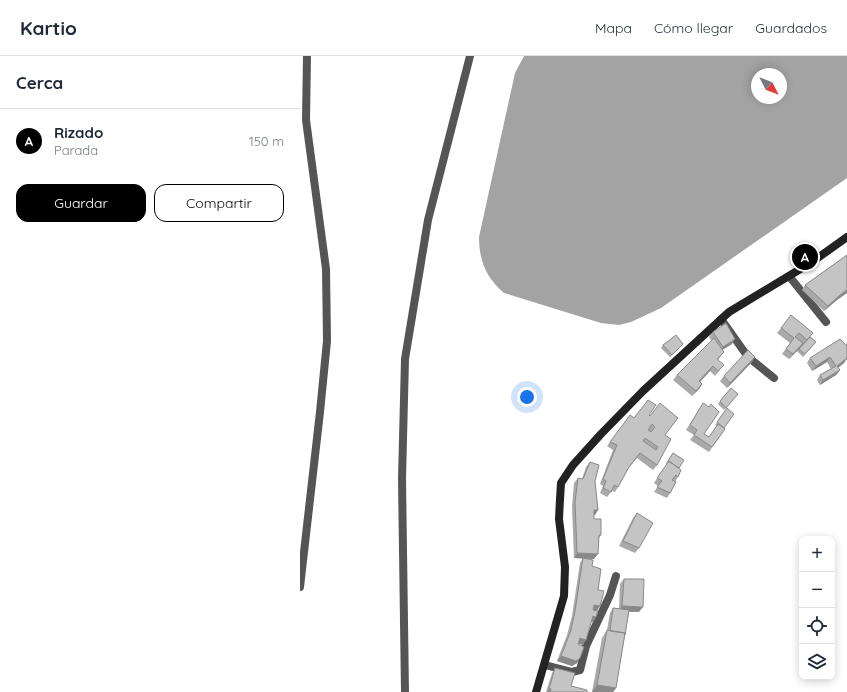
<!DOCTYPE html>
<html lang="es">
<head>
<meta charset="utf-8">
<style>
	body { margin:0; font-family:Quicksand,sans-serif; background:#f6f6f7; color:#1f2937 }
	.controls { position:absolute; right:12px; bottom:12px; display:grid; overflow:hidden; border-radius:8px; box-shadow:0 2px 10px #0003 }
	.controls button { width:36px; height:36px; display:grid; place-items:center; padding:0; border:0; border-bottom:1px solid #e0e1e3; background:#fff; color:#1f2937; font:20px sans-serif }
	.compass { position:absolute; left:451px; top:12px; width:36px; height:36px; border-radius:50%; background:#fff; box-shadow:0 2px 10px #0003; rotate:132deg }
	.you { position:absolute; left:227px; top:341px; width:14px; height:14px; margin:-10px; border:3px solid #fff; border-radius:50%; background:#1a73e8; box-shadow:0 0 0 6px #1a73e833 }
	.badge { display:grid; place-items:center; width:26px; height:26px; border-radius:50%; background:#000; color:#fff; font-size:13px; font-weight:700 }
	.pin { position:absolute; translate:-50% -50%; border:2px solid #fff; box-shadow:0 1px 4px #0006 }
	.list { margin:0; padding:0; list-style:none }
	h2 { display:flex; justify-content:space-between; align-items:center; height:52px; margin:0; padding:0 16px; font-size:17px }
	h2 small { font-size:13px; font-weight:400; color:#747a83 }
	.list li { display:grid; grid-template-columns:26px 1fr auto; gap:12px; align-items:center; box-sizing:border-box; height:64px; padding:0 16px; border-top:1px solid #e0e1e3 }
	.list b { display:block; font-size:15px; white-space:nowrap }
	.list p { margin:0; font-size:13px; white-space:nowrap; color:#747a83 }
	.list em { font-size:13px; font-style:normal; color:#747a83 }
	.actions { display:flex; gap:8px; padding:12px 16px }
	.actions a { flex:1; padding:9px 0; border:1px solid #000; border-radius:12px; text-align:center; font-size:14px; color:#000 }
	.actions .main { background:#000; color:#fff }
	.icon { flex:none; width:22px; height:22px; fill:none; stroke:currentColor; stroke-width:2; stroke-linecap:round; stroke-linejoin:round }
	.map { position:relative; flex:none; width:547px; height:636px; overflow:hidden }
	header { display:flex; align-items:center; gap:24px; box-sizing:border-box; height:56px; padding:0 20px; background:#fff; border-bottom:1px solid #e0e1e3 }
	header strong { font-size:19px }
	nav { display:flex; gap:22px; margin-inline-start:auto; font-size:14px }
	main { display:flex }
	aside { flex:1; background:#fff }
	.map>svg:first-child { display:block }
	.water { fill:#a3a3a3; fill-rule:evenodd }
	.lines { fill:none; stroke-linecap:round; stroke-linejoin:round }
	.minor { stroke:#555; stroke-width:8 }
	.secondary { stroke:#222; stroke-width:8 }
	.wall { fill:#a9a9a9 }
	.shaded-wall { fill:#898989 }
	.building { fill:#c4c4c4; stroke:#898989; fill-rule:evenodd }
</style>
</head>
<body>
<header>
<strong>Kartio</strong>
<nav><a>Mapa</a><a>Cómo llegar</a><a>Guardados</a></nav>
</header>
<main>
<aside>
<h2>Cerca<small></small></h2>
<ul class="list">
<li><span class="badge">A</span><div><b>Rizado</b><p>Parada</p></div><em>150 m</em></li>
</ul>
<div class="actions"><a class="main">Guardar</a><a>Compartir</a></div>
</aside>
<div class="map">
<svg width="547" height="636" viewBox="0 0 547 636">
	<rect width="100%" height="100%" fill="#fff"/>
	<!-- water -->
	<path class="water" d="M224,0h323v122l-186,130 -30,14 -12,3 -18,-2 -97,-30c-18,-15 -25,-33 -25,-56l36,-164zM457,18h24v24h-24z"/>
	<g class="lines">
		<!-- minor -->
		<path class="minor" d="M489,220l37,46
			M421,263l27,38 26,21
			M0,531l20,-175 7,-71 -1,-72 -20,-149 1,-64
			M245,609l27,7 8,-2 6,-24 24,-51 6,-19
			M105,636l-3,-213 3,-120 23,-139 42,-164"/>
		<!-- secondary -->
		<path class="secondary" d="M236,636l28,-96 1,-29 -6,-48 1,-20 1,-16 12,-18 28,-31 42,-43 86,-79 83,-50 35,-25"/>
	</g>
	<!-- wall -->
	<path class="wall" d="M547,199v38l-10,7 -13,11 -22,-21 3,-5z
		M481,272l30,9 5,5 -13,15 -6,-6 1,-1 -9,9 -7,-5 8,-11 -13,-10z
		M413,276l19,12 -10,6 2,2 -6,8 2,10 -5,6 -5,-5 -10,11 2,2 -3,5 -7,7 -19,-16 4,-5 35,-34 -3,-4z
		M547,286v17l-3,4 -6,5 2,2 -4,5 -16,10 -3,-5 3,-5 11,-6 -4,-7 -15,9 -5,-8 3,-5 36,-14z
		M383,288l-13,13 -9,-9 2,-3z
		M452,306l-25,26 -7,-7 4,-5z
		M438,338l-14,16 -6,-6 2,-3z
		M400,352l4,26 5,3 8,-11 -2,-1 12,-17 -3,20 1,1 -16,23 -19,-12 4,-5 -8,-5z
		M349,359l1,1 28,2 -13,17 -8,30 -4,5 -16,-12 -9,11 -10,18 -3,5 -3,-1 -5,6 -7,-4 3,-7 -3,-2 13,-34 -6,-4 3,-4 24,-24z
		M373,397l6,15 -1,9 -3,5 -5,11 -3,5 -13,-6 4,-6 -4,-3 13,-19 -1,-1z
		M290,406l5,19 3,29 -3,5h-1v4l7,16 -2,3 -5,21 -20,-1 -2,-51 2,-24 4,-5 4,1 4,-12z
		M337,457l2,35 -4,5 -16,-7 14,-28z
		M283,502l9,8 6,24 2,16 -3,5 -1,6 -3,5h-2l-8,23 -5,-2 -1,20 -5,3 -15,-5 10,-26 5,-19 8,-53z
		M324,523l15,33h-10l-13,76 -3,4h-21l10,-54 5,-8 3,-17 3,-5 6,1 1,-25z
		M255,612l16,18 16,6h-41l6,-19z"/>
	<!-- shaded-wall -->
	<path class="shaded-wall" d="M547,234v3l-10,7 -13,11 4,-5 12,-11z
		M435,283l-3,5 -13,8 4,-5z
		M503,287l-5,7 -9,9 4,-5z
		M455,301l-3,5 -25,26 3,-5z
		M530,301l-3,5 -15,9 4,-5z
		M547,302l-3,5 -10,8 3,-5z
		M413,310l-3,5 -14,15 3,-5z
		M540,314l-4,5 -16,10 3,-5z
		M402,328l-3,5 -7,7 4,-5z
		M294,454h4l-3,5h-5z
		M277,497l21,1 -4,5 -20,-1z
		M294,549l6,1 -4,5 -6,-1z
		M322,550l21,1 -4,5 -20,-1z
		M293,560l3,1 -3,5 -4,-1z
		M280,582l6,2 -3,5 -7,-2z
		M261,600l19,2 -3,5 -5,3 -15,-5z
		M297,629l19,3 -3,4h-21z
		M249,633h2l-2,3h-2z"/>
	<!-- building -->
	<path class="building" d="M547,199v35l-7,5 -12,11 -23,-21z
		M491,259l22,18 -6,7 -8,-7 -4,4 8,6 -10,11 -7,-5 8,-11 -13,-10z
		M426,267l9,16 -12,8 -10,-15z
		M376,279l7,9 -11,11 -9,-10z
		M510,281l6,5 -11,12 -6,-5z
		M414,282l10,14 -7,7 7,6 -6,6 -5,-5 -14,15 3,3 -6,7 -19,-16z
		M540,283l7,7v12l-10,8 3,4 -17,10 -3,-5 16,-9 -6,-9 -14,9 -6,-8z
		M448,294l7,7 -25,26 -6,-7z
		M431,332l7,6 -12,14 -6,-7z
		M348,344l8,5 -7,10 1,1 10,-13 18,15 -13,17 6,4 -14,26 -17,-12 -11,14 -11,20 -4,-2 -3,7 -8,-4 3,-7 -3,-2 14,-34 -7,-3 20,-27 4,3zM352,368l3,3 -4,5 -3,-2zM345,382l13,9 -2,3 -13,-9z
		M403,347l6,4 2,-3 8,8 -15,22 5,3 9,-13 7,5 -13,18 -18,-12 3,-5 -7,-5z
		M427,352l7,6 -10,14 -7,-6z
		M373,397l11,7 -5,8 -11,-7z
		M369,405l12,9 -3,7 -2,-2 -4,5 4,2 -6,11 -13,-6 5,-6 -5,-3z
		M290,406l9,3 -4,16 3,29h-4v9h7v16h-2l-1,19 -21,-1 -2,-51 3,-24 5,1z
		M337,457l16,10 -14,25 -16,-7z
		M283,502l10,2 -1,6 9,3 -3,21 6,1 -4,15 -6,-1 -1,5 5,1 -2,6 -3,-1 -7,24 -6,-2 -2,6 6,3 -4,11 -4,3 -15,-5 10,-26 4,-19z
		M324,523h20l-1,28 -21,-1z
		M313,552l16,2 -4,25v-2l-15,-2z
		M307,574l18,3 -9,55 -19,-3z
		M255,612l20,5 -4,13 16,4v2h-37l1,-3h-2z"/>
</svg>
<div class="controls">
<button>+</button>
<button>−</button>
<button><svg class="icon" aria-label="locate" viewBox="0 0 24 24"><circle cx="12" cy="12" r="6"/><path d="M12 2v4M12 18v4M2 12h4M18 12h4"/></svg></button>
<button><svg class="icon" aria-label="layers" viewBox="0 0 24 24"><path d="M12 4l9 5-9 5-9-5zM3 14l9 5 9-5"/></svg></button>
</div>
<svg class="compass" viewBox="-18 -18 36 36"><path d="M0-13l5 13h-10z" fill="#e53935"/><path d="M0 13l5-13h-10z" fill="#747a83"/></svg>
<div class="you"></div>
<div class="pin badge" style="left:505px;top:201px">A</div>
</div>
</main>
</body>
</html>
